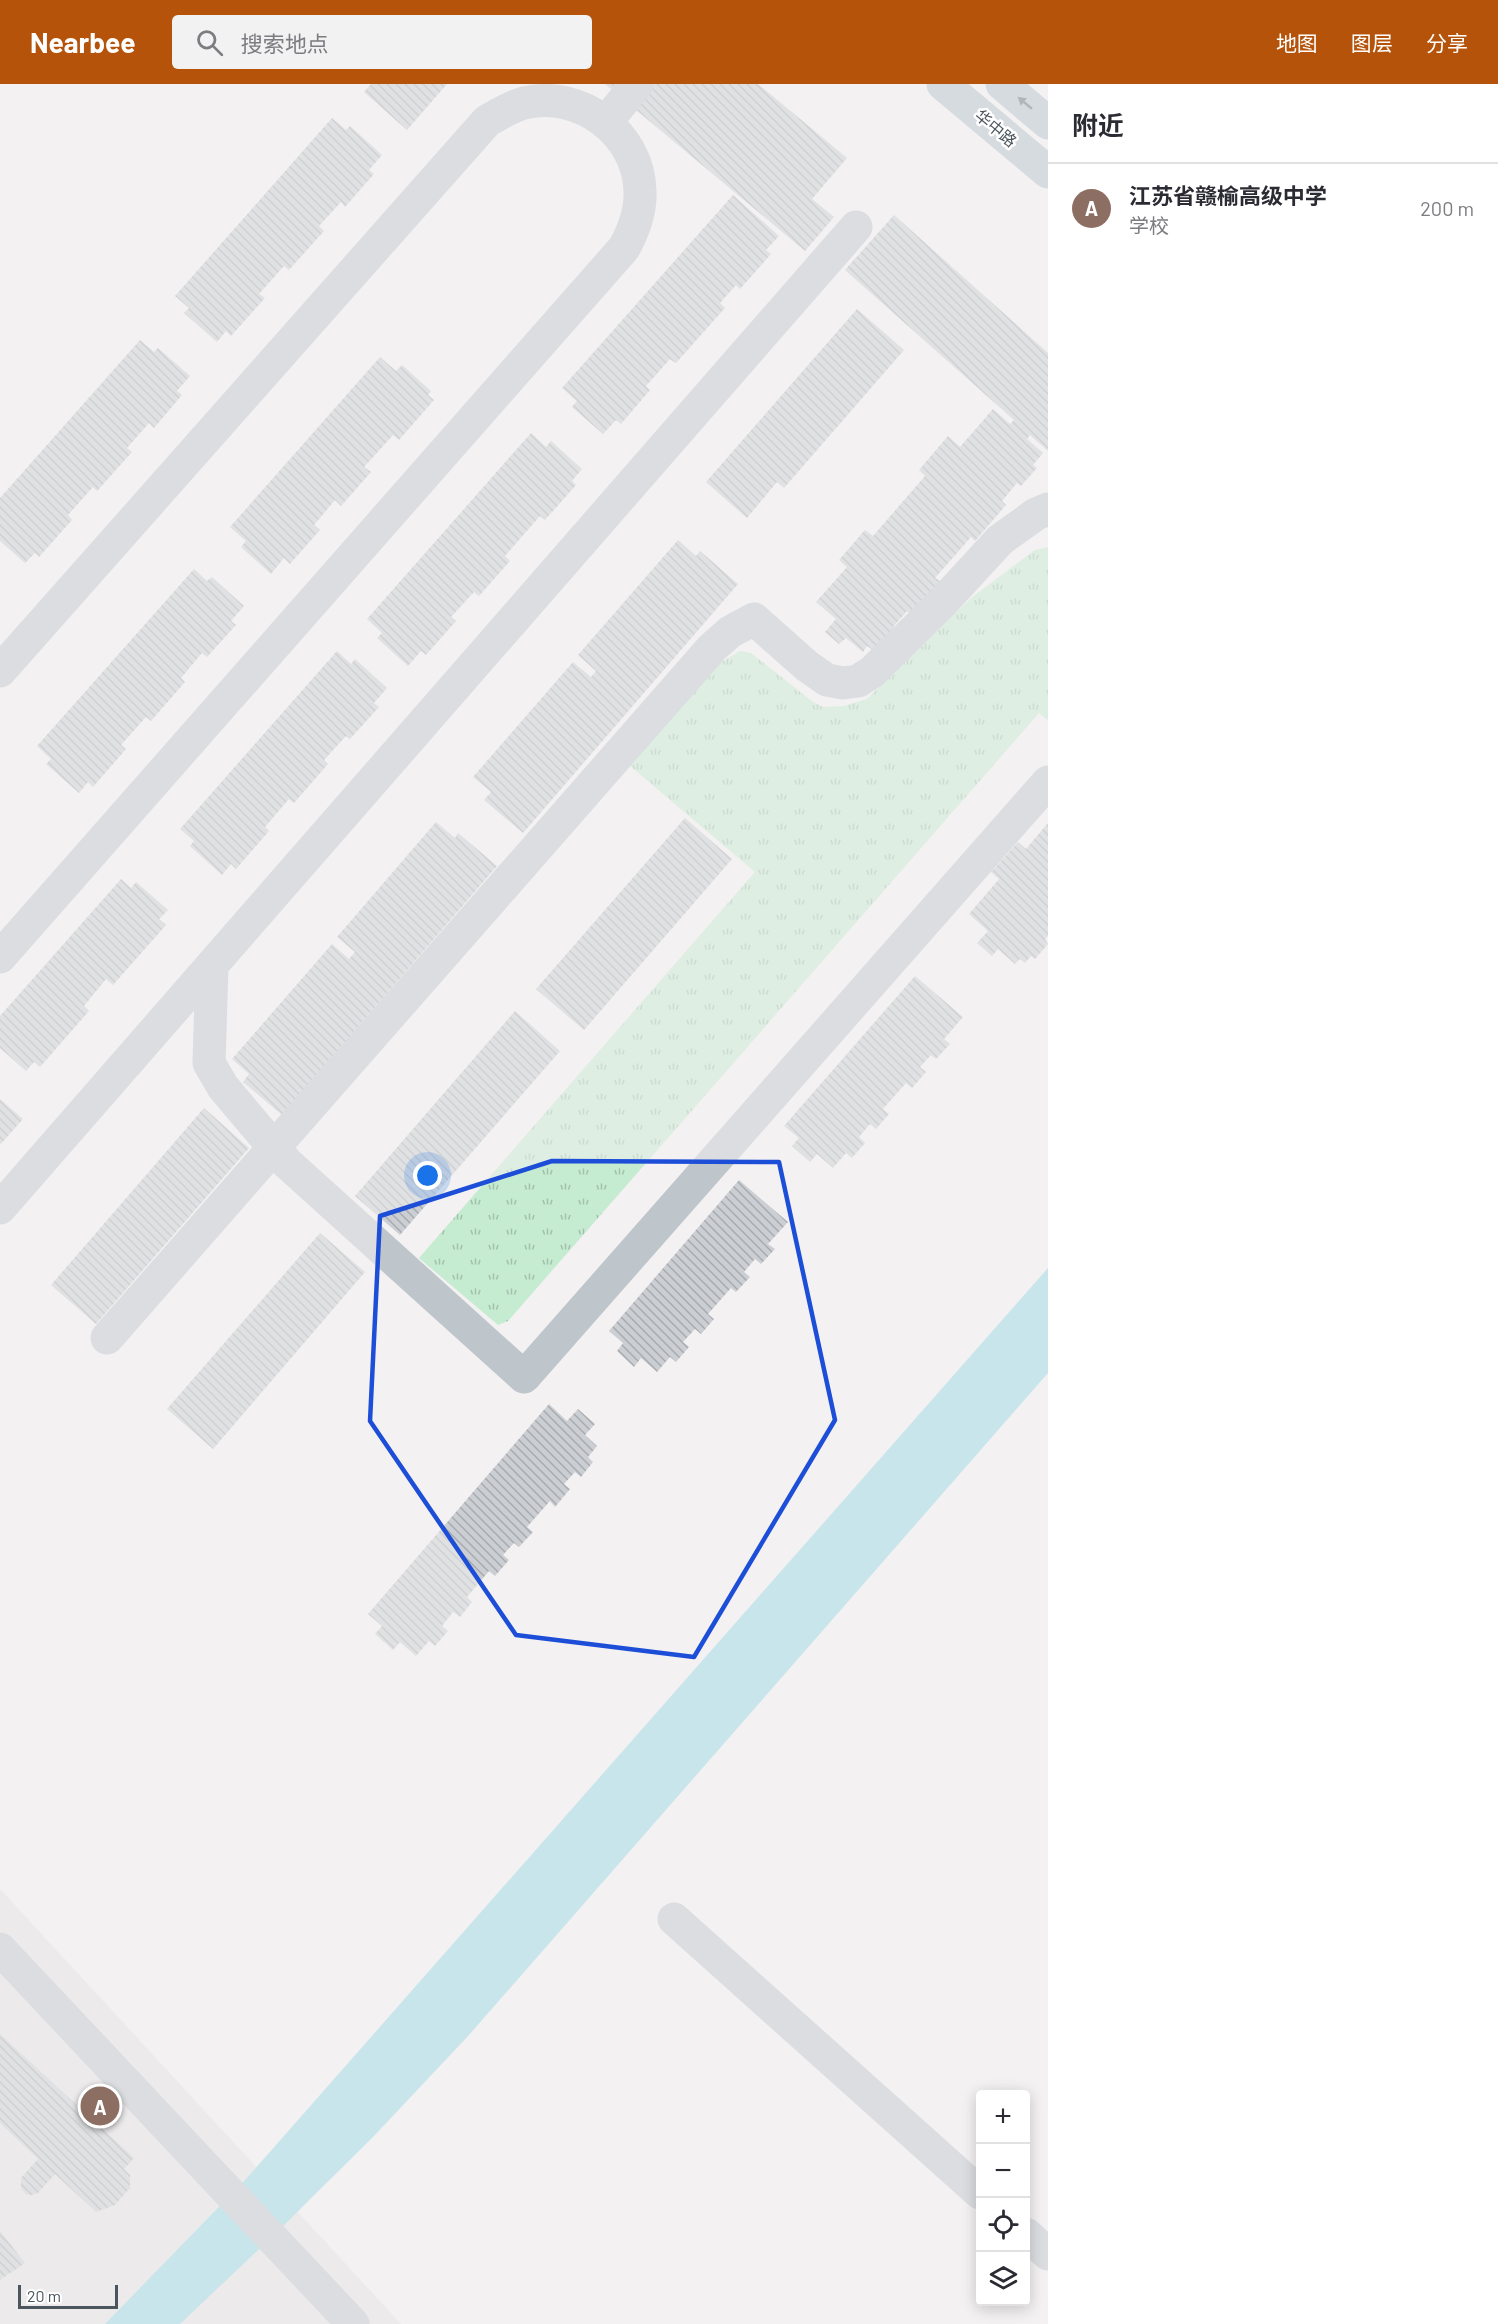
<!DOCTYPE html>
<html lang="zh">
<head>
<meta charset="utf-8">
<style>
	body { margin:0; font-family:Barlow,"Noto Sans SC",sans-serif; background:#f2f2f3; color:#2b2b33 }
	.controls { position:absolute; right:18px; bottom:18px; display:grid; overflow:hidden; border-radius:6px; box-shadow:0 3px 15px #0003 }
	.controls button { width:54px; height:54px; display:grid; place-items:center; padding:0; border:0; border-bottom:2px solid #e1e1e2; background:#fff; color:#2b2b33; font:30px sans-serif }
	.scale { position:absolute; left:18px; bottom:15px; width:100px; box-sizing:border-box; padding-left:6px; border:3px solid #4b555d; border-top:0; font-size:16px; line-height:21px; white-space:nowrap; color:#4b555d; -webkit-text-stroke:4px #fff; paint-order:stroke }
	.you { position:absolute; left:428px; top:1092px; width:21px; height:21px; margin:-15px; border:4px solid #fff; border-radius:50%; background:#1a73e8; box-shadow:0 0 0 9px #1a73e833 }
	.badge { display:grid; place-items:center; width:39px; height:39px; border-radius:50%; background:#b45309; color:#fff; font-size:20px; font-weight:700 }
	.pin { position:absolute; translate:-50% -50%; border:3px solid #fff; box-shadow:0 2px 6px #0006 }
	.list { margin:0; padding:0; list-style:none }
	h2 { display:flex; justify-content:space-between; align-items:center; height:78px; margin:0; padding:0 24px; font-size:26px }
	h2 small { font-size:20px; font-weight:400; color:#7c7c81 }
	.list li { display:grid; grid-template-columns:39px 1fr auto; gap:18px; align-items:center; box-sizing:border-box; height:90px; padding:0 24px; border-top:2px solid #e1e1e2 }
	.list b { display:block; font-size:22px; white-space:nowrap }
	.list p { margin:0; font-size:20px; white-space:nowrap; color:#7c7c81 }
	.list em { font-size:20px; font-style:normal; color:#7c7c81 }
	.icon { flex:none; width:33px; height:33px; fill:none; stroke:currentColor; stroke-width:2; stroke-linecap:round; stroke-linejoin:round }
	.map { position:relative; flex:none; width:1048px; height:2240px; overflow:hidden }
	header { display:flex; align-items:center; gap:36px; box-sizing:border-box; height:84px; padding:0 30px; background:#b45309; color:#fff }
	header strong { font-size:28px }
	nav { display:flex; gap:33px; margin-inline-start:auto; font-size:21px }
	.search { width:420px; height:54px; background:#f2f2f3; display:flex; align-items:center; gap:15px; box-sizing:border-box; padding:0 21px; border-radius:6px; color:#7c7c81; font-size:22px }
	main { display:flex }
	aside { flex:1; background:#fff }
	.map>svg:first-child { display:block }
	.education { fill:#e4e2e2 }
	.grass { fill:url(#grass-tufts) }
	.water { fill:#96d8e4 }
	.building { fill:url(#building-back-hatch) }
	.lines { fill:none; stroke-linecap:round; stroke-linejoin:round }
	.minor { stroke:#bec6cc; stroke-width:33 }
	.major { stroke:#b4c2cc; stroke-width:33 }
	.oneway { fill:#657079 }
	.marked { fill:none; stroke:#1d4ed8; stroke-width:4.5; stroke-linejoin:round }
	.labels { text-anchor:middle; stroke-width:5; stroke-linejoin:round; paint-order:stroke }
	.street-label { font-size:16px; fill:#4b555d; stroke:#fff }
</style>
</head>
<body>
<header>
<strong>Nearbee</strong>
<div class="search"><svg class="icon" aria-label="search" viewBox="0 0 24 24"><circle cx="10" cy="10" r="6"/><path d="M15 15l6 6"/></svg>搜索地点</div>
<nav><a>地图</a><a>图层</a><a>分享</a></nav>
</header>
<main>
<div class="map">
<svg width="1048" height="2240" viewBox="0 0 1048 2240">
	<defs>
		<pattern id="grass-tufts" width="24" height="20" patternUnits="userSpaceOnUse" patternTransform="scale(1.5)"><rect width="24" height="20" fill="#c5ebd1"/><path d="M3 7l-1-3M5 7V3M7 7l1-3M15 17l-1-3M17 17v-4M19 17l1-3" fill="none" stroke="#a2c1ad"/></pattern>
		<pattern id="building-back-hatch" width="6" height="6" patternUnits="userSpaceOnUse" patternTransform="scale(1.5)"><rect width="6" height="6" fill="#cbced3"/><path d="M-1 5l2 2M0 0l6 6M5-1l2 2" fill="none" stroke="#a7aaae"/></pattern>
	</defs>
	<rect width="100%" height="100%" fill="#f3f1f1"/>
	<!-- education -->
	<path class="education" d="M0,1805l401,435h-401z"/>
	<!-- grass -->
	<path class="grass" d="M1048,463v173l-9,-7 -531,608 -10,4 -79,-67 336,-386 -126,-107 89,-101 22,-13 11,2 62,49 10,5 21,-1 23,-7 104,-101 64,-48z"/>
	<!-- water -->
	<path class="water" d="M1048,1184v105l-579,662 -96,102 -98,97 -95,90h-75l141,-145z"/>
	<!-- building -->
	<path class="building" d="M371,0h76l-40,46 -43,-38z
		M605,0h153l89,74 -35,41 22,18 -29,34z
		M332,34l14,12 4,-4 32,29 -13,15 5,4 -29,33 -4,-5 -22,24 5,5 -35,39 -5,-4 -25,28 6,4 -34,38 -5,-5 -9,11 -33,-29 5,-5 -14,-12z
		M733,111l46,41 -13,14 5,4 -31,35 -4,-4 -16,18 5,5 -49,55 -6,-4 -24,27 4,4 -29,34 -5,-4 -13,14 -31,-27 5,-6 -15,-13z
		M894,131l154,138v98l-18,-16 -3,4 16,14 -10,12 4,3 -16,18 -4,-3 -15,18 4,4 -31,36 -4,-4 -36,41 5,3 -29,34 -4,-4 -14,16 4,3 -24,20 -6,-4 -4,6 -17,-14 -7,6 -14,-12 11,-13 -20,-17 31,-35 -8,-7 26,-30 8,6 52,-60 -6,-6 29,-34 12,11 33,-38 17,15 4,-4 -169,-150z
		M857,225l47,41 -120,138 -7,-6 -30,36 -41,-36z
		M140,256l14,12 4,-4 32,28 -13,15 5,4 -28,33 -5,-5 -22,25 5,4 -35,39 -4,-4 -25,28 4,5 -33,37 -4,-4 -10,10 -25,-22v-43z
		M380,273l16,14 6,-6 29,26 -3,4 6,5 -35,40 -6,-5 -29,32 7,5 -30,34 -6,-6 -21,25 6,5 -30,34 -6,-6 -13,16 -30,-27 5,-6 -16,-14z
		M531,349l15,14 5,-6 31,28 -10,12 4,4 -31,35 -5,-4 -35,40 5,5 -31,35 -5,-4 -23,25 5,4 -30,34 -5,-4 -13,15 -31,-28 5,-5 -15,-14z
		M678,456l18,16 4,-5 38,33 -215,249 -39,-33 7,-8 -18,-15 100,-115 18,15 5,-6 -18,-16z
		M194,485l13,12 5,-4 32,29 -13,15 5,4 -29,32 -5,-4 -21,25 4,4 -34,39 -5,-4 -25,28 5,4 -33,38 -5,-5 -9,11 -33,-29 5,-5 -14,-13z
		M337,567l14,13 4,-5 32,29 -13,15 5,4 -29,32 -4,-3 -22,24 4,4 -34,39 -5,-4 -24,28 4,4 -33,38 -5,-5 -9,11 -32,-29 4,-5 -14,-12z
		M685,734l47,41 -148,171 -48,-41z
		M436,738l19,16 3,-5 39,33 -215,249 -39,-33 6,-8 -17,-15 100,-115 17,15 6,-7 -18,-15z
		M1048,739v113l-3,3 3,5 -13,15 -4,-3 -6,7 -5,-4 -5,5 -17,-15 -6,7 -15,-13 11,-12 -19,-17 30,-35 -8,-7 27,-30 8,7z
		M121,795l10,9 5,-6 32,28 -9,9 7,6 -53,60 -7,-6 -22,27 5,5 -49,56 -6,-5 -8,9 -26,-23v-32z
		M915,892l48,41 -19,22 6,5 -14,15 -5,-4 -11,12 6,5 -14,16 -6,-5 -23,26 6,5 -13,15 -6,-5 -11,13 6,6 -13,15 -6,-5 -13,15 -16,-14 -7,8 -18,-16 7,-8 -15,-12z
		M515,927l45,40 -160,184 -45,-39z
		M0,1015l23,20 -23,26z
		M204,1024l45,40 -153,176 -45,-39z
		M739,1096l49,42 -20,22 7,5 -14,15 -6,-5 -11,13 6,5 -14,15 -5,-4 -23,26 6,5 -13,15 -6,-5 -12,13 6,5 -13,15 -6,-5 -13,15 -16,-14 -7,9 -17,-16 6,-8 -14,-12z
		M320,1149l45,39 -152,177 -46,-40z
		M549,1320l18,17 11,-12 17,15 -10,11 12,11 -9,11 5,5 -12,15 -6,-5 -11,12 6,5 -15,18 -5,-6 -23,26 6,5 -14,15 -5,-4 -11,12 6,5 -14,16 -6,-5 -22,26 5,5 -12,15 -7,-5 -11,14 6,5 -13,15 -6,-5 -13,15 -16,-14 -7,8 -18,-16 7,-8 -14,-12z
		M0,1950l134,124 -10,11 6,6v13l-15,17 -19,7 -41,-38 -17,19 -7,2 -5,-1 -5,-6v-10l17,-19 -38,-36z
		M0,2147l25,32 -25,17z"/>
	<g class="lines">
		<!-- minor -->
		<path class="minor" d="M606,38l31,-38
			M0,587l487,-550c12,-7 23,-14 37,-18 56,-14 115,31 116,88 1,21 -6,39 -16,57l-624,709
			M212,881l-3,98 14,24 64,76 237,214 524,-595
			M0,1124l856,-981
			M107,1254l605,-690 18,-16 24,-13 53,47 20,14 16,3 15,-2 14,-9 70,-69 58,-63 36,-26 12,-5
			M674,1835l306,274
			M0,1865l353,375
			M1026,2150l22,20"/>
		<!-- major -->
		<path class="major" d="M943,0l105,88
			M1002,0l46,39"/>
	</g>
	<!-- one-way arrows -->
	<defs><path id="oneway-solid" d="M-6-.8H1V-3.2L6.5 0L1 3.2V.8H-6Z" transform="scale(1.5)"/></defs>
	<use class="oneway" href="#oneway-solid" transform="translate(1025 19) rotate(-140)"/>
	<!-- marked area -->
	<path d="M0 0H1048V2240H0ZM552,1077l227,1 56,258 -141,237 -178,-22 -146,-214 10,-205z" fill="#f3f1f1" fill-opacity=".55" fill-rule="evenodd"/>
	<path class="marked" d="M552,1077l227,1 56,258 -141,237 -178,-22 -146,-214 10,-205z"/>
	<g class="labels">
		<!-- street labels -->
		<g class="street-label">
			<text transform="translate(996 44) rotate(40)" y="6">华中路</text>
		</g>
	</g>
</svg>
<div class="controls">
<button>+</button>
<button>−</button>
<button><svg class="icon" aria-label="locate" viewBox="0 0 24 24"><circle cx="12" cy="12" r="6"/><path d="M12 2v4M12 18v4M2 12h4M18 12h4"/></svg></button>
<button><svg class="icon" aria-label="layers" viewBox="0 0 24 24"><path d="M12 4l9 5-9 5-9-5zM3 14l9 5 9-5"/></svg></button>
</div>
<div class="scale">20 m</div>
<div class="you"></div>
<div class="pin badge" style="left:100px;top:2022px;background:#8d6e63">A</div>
</div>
<aside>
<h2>附近<small></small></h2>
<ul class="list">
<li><span class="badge" style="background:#8d6e63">A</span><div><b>江苏省赣榆高级中学</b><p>学校</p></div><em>200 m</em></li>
</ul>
</aside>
</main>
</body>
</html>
